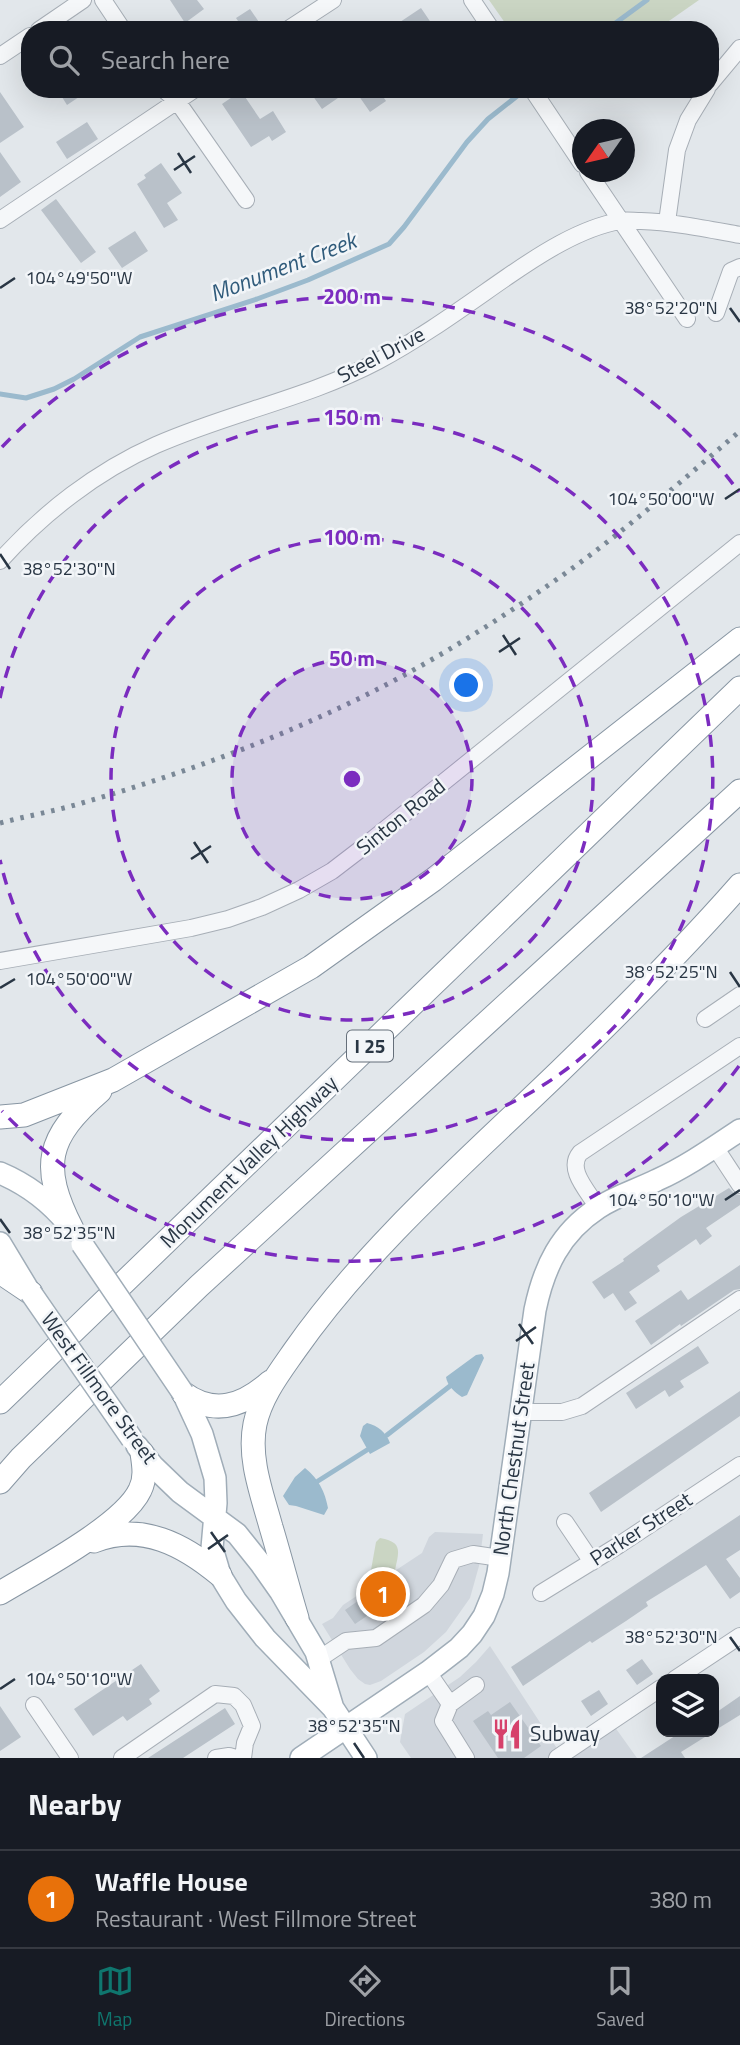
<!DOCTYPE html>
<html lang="en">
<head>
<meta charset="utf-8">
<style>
	body { margin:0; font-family:"Titillium Web",sans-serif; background:#242831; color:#f1f3f6 }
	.controls { position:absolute; right:21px; bottom:21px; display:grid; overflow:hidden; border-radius:14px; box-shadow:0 7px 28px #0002 }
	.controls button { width:63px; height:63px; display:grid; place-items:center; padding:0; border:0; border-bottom:2px solid #363941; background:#171b24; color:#f1f3f6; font:35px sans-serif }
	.compass { position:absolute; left:572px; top:119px; width:63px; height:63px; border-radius:50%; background:#171b24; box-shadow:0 7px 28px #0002; rotate:236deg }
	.you { position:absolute; left:467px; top:686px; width:24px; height:24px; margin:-18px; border:5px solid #fff; border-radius:50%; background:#1a73e8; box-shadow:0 0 0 10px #1a73e833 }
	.badge { display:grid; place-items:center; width:46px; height:46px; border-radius:50%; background:#0f766e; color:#fff; font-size:23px; font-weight:700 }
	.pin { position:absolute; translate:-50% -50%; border:4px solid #fff; box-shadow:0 2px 7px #0006 }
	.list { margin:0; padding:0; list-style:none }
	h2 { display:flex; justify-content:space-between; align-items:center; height:91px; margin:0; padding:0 28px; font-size:30px }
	h2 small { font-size:23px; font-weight:400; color:#9ea1a6 }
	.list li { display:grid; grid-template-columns:46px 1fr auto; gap:21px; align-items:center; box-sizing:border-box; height:98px; padding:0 28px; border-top:2px solid #363941 }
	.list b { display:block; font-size:26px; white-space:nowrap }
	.list p { margin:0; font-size:23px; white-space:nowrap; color:#9ea1a6 }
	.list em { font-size:23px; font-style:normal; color:#9ea1a6 }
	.icon { flex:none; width:38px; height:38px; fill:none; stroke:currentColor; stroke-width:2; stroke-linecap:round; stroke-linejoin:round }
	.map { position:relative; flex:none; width:740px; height:1758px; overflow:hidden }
	.search { position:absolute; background:#171b24; box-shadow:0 7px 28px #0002; left:21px; right:21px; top:21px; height:77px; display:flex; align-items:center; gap:18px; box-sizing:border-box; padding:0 24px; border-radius:28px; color:#9ea1a6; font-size:26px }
	.sheet { height:189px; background:#171b24 }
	nav { display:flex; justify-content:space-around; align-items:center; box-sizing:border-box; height:98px; border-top:2px solid #363941; background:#171b24; font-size:19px; color:#9ea1a6 }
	nav a { display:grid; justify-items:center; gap:4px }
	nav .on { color:#0f766e }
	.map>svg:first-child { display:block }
	.built { fill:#d0d6dd }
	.green { fill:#cad5c3 }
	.water { fill:#9bbacd }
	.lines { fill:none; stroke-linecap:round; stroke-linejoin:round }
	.stream { stroke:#9bbacd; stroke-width:5 }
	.building { fill:#b9c1c9 }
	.minor-casing { stroke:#a7aeb6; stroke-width:18 }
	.major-casing { stroke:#a0adb8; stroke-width:24 }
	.highway-casing { stroke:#8896a3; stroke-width:25 }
	.minor { stroke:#f5f7f9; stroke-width:16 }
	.major { stroke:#fff; stroke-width:21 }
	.highway { stroke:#fff; stroke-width:23 }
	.rail { stroke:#7a8896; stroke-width:5; stroke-dasharray:3.5 7; stroke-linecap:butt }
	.major-bridge-casing { stroke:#a0adb8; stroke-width:24; stroke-linecap:butt }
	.major-bridge { stroke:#fff; stroke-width:21 }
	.ticks { fill:none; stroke:#293644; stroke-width:2.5 }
	.ring { fill:none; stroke:#7b2cbf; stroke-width:3.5; stroke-dasharray:12 9 }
	.labels { text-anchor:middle; stroke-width:5; stroke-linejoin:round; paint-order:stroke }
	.shield { fill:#f2f5f8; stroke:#656f7a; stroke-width:2 }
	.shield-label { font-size:19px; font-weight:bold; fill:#293644 }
	.street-label { font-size:21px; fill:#293644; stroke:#f2f5f8 }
	.poi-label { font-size:21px; fill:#293644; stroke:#f2f5f8; text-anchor:start }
	.water-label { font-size:23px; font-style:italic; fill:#305b7b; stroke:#f2f5f8 }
	.ticks-label { font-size:18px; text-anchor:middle; fill:#293644; stroke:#f2f5f8; stroke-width:5; stroke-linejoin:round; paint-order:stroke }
	.centre { fill:#7b2cbf; stroke:#f2f5f8; stroke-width:3.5 }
	.ring-label { font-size:21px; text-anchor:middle; font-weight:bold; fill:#7b2cbf; stroke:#f2f5f8; stroke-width:5; stroke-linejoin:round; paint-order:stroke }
</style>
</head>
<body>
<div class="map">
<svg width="740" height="1758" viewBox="0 0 740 1758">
	<rect width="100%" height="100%" fill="#e2e7eb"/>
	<!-- built -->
	<path class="built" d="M435,1532l48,2 -4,32 -9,32 -24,34 -22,20 -43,29 -11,4 -5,-1 -7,-5 -8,-10 -28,-45 11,-6 10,-13 79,-52 7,-16z
		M490,1646l68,104 49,-34 30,42h-226l-11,-16 5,-28 55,-37 16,-15z"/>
	<!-- green -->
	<path class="green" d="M489,0h210l-43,30h-146z
		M380,1538c23,4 19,13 15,32l-16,10 -8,-10 5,-28z"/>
	<!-- water -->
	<path class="water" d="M482,1354l2,4 -17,37 -5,2c-7,-4 -15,-12 -16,-20l30,-22z
		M367,1423c11,3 19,9 23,20l-20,11 -10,-18 3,-10z
		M305,1468c14,11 20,24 23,40l-4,7 -28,-9 -7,-1 -6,-9 12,-19z"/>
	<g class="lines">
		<!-- stream -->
		<path class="stream" d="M606,30l41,-30
			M0,394l26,4 28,-9 20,-10 66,-42 117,-38 51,-19 81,-36 15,-17 63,-85 21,-23 38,-30
			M387,1435l63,-49
			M318,1481l49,-31"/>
	</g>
	<!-- building -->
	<path class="building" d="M170,0h27l7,9 -19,14z
		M421,8l15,22h-48z
		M250,9l11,16 -7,5h-10l-8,-12z
		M57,89h34l-24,16z
		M308,89h43l-29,20z
		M354,89h24l8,12 -16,11z
		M241,91l19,28 13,-8 13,21 -14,9 -3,-5 -18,11 -29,-43z
		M0,92l24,35 -24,16z
		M87,122l11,17 -31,20 -11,-17z
		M0,152l21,30 -21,15z
		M161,163l21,30 -15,10 11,17 -14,8 -27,-44 9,-6 -2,-3z
		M56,199l40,53 -15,11 -40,-53z
		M135,231l13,20 -26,17 -14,-20z
		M729,1188l6,6 5,1v10l-34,23 6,8 -12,9 -4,-6 -39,27 3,5 -31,21 8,11 -12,8 -12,-18 -9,6 -12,-17 32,-21 -1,-2 58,-42z
		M740,1265v24l-6,1 -53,36 -1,-2 -29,21 -16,-24 46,-31 7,10z
		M698,1346l11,17 -29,18 4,6 -15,10 -4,-7 -29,19 -10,-16z
		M740,1391v25l-139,96 -12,-19z
		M740,1515v35l-14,9 14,19v14l-10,7 -24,-34 -60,37 2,4 -22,15 -34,22 -2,-2 -67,45 -12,-19z
		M391,1578l10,15 -46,31 -10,-14z
		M642,1659l11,15 -16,11 -11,-15z
		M141,1664l19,27 -11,8 3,5 -25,17 -4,-5 -30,20 -19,-27z
		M599,1690l9,14 -17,12 -10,-15z
		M740,1696v19l-26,16v-17z
		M510,1702l31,44 -17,12h-26l-25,-37 15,-10 3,4z
		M0,1706l21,31 -21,14z
		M225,1708l10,16 -52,34h-35z
		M681,1732h32l-32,20 4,6h-44z"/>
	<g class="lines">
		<!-- minor casing -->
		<g class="minor-casing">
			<path id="minor" d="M103,0l20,30
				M472,0l20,30
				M39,30l44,-30
				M287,30l46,-30
				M0,56l30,-20
				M710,84l30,-36
				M163,89l14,12 69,99
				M532,89l50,75
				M588,172l99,147
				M0,220l195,-131
				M667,222l10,-72 11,-30 19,-31
				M716,313l15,-42 9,-4
				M0,561c43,-48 97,-90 156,-116 72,-32 152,-47 222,-84 45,-24 87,-55 129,-84 32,-22 73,-49 113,-56 6,-1 14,0 21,0 33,1 66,8 99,14
				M0,961l191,-33 37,-9 34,-12 37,-17 33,-19 30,-23 378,-305
				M705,1019l35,-24
				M715,1147l25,38
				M598,1208c-9,-16 -32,-38 -18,-55l160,-107
				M521,1412h41l20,-6 158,-107
				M565,1522l27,40
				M541,1593l78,-48 121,-80
				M319,1659l27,-18 30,-3 48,-33 17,-20 12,-25 20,-6 27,4
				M428,1672l22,32 -7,17 23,37
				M675,1679l65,-43
				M450,1704l26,-19
				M34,1705l36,53
				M122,1758l93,-64 19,2 9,9 9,21 -7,17 -2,15
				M216,1758l13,-2 7,2
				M557,1758l104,-70"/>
		</g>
		<!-- major casing -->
		<g class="major-casing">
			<path id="major" d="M0,1173c26,11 50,29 68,51
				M0,1243l29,48
				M183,1393l19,41 13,44 1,25 -4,45 8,27 16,26 29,37 68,70 33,50
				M137,1446l16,20 27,26 57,42 24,30 19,27 36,61 16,53
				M301,1758l127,-86 31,-24 13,-14 12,-18 9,-22 5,-21 37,-263c9,-43 25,-77 63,-102 18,-12 39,-18 59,-28 29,-13 56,-32 83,-50"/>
		</g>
		<!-- highway casing -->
		<g class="highway-casing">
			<path id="highway" d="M0,1117l24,-2 89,-35 198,-113 122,-87 307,-241
				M72,1229c-32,-63 -26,-91 28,-138
				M0,1272l31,21
				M183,1393c31,23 60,13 87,-11
				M0,1402l740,-714
				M0,1482l21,-24 178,-172 541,-495
				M94,1541c48,-19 90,4 126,34
				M0,1593c35,-21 124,-68 140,-103 6,-12 4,-24 2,-37
				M297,1618c-9,-30 -17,-61 -26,-91 -9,-33 -23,-69 -16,-103 6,-28 24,-51 40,-74 73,-104 174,-191 265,-279 62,-60 123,-121 180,-186"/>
		</g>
		<!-- minor -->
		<use href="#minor" class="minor"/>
		<!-- major -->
		<use href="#major" class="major"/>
		<!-- highway -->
		<use href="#highway" class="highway"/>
		<!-- rail -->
		<path class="rail" d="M0,823c27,-7 55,-12 82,-20 100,-29 199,-65 292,-112 61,-31 120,-68 176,-107 67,-46 128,-100 190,-153"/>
		<!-- major-bridge casing -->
		<g class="major-bridge-casing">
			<path id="major-bridge" d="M82,1244l101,149
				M31,1293l101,146"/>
		</g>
		<!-- major-bridge -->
		<use href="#major-bridge" class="major-bridge"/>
	</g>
	<!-- ticks -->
	<path class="ticks" d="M178,153l13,20M174,170l21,-14M0,288l15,-10M730,308l10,14M725,499l15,-10M0,554l10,15M503,635l13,20M499,652l21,-14M194,842l14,21M191,859l20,-13M730,972l10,15M0,988l15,-9M725,1200l15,-10M0,1219l10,14M519,1324l14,20M516,1341l20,-14M211,1532l14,20M208,1549l20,-14M730,1637l10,14M0,1689l15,-10M354,1743l10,15"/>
	<!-- distance rings -->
	<circle cx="352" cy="779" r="120" fill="#7b2cbf" fill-opacity=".12"/>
	<g class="ring">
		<circle cx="352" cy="779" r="120"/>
		<circle cx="352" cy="779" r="241"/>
		<path d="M0 698A361 361 0 1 1 0 860"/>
		<path d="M739 1066A482 482 0 0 1 2 1111M2 447A482 482 0 0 1 739 492"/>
	</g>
	<!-- icons -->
	<defs>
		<g id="restaurant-bare" transform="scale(2.415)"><path d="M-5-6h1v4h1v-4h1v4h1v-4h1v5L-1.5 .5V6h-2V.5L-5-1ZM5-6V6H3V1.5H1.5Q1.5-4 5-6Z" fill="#d6416b" stroke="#f2f5f8" stroke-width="2.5" paint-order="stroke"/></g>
	</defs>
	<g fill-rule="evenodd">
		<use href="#restaurant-bare" x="507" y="1734"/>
	</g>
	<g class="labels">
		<!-- shield labels -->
		<rect class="shield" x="347" y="1030.5" width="46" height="31" rx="5"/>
		<g class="shield-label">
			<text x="370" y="1053">I 25</text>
		</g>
		<!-- street labels -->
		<g class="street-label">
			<text transform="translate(381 355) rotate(-28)" y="7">Steel Drive</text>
			<text transform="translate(401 817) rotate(-39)" y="7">Sinton Road</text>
			<text transform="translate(249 1162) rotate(-44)" y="7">Monument Valley Highway</text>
			<text transform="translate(99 1388) rotate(54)" y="7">West Fillmore Street</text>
			<text transform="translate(514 1459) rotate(-82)" y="7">North Chestnut Street</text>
			<text transform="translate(641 1529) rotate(-33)" y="7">Parker Street</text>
		</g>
		<!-- poi labels -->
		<g class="poi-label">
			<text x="530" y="1741">Subway</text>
		</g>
		<!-- water labels -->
		<g class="water-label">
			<text transform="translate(283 267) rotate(-21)" y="8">Monument Creek</text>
		</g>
	</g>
	<g class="ticks-label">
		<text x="79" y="284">104°49'50"W</text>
		<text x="671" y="314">38°52'20"N</text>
		<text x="661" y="505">104°50'00"W</text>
		<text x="69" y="575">38°52'30"N</text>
		<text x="671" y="978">38°52'25"N</text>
		<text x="79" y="985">104°50'00"W</text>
		<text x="661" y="1206">104°50'10"W</text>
		<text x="69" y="1239">38°52'35"N</text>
		<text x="671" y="1643">38°52'30"N</text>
		<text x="79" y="1685">104°50'10"W</text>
		<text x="354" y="1732">38°52'35"N</text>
	</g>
	<circle cx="352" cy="779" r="10" class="centre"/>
	<g class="ring-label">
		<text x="352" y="304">200 m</text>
		<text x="352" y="425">150 m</text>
		<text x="352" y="545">100 m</text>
		<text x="352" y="666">50 m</text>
	</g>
</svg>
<div class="controls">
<button><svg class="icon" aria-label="layers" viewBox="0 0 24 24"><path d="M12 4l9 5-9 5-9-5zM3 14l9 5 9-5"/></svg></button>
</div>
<svg class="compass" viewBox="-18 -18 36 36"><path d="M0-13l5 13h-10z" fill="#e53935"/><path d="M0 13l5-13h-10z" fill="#9ea1a6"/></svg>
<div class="you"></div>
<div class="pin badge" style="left:383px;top:1594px;background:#e8710a">1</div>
<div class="search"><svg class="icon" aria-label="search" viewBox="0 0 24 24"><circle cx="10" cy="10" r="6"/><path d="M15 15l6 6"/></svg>Search here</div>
</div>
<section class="sheet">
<h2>Nearby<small></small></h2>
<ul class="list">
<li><span class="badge" style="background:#e8710a">1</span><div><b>Waffle House</b><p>Restaurant · West Fillmore Street</p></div><em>380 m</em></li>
</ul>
</section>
<nav>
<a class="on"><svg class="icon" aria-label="map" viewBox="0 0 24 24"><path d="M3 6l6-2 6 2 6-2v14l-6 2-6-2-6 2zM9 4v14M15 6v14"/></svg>Map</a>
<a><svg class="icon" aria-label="directions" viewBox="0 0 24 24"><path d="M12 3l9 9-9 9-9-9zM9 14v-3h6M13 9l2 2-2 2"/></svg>Directions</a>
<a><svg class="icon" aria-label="saved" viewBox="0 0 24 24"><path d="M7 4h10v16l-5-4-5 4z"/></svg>Saved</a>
</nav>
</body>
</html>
